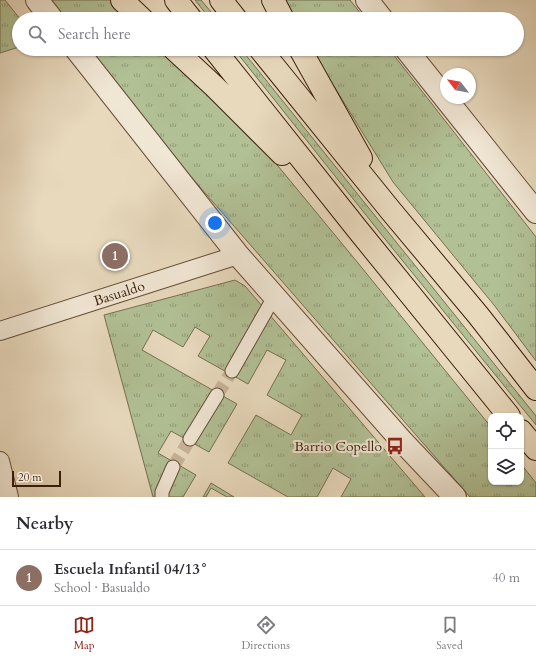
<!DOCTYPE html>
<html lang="en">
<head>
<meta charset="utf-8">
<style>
	body { margin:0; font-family:Cardo,serif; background:#f7f7f7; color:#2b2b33 }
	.controls { position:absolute; right:12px; bottom:12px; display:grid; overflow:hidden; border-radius:8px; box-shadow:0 1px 3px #0004 }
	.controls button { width:36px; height:36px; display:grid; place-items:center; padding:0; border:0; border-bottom:1px solid #e1e1e2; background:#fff; color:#2b2b33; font:20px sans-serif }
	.compass { position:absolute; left:440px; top:68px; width:36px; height:36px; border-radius:50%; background:#fff; box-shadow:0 1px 3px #0004; rotate:301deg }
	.scale { position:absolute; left:12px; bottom:10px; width:49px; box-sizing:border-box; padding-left:4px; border:2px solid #3c1e0b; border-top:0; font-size:11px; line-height:14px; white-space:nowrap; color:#3c1e0b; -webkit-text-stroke:3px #f0e6d4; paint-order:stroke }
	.you { position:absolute; left:215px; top:223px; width:14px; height:14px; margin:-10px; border:3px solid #fff; border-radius:50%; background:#1a73e8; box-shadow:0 0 0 6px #1a73e833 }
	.badge { display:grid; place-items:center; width:26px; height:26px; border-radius:50%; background:#8f2418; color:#fff; font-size:13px; font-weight:700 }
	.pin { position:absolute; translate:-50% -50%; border:2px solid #fff; box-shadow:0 1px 4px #0006 }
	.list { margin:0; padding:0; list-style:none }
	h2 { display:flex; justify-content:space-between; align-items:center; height:52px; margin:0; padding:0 16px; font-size:17px }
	h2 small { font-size:13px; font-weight:400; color:#7c7c81 }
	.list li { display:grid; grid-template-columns:26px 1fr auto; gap:12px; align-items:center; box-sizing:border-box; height:56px; padding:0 16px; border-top:1px solid #e1e1e2 }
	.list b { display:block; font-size:15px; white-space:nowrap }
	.list p { margin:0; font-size:13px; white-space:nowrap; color:#7c7c81 }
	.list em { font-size:13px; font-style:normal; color:#7c7c81 }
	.icon { flex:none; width:22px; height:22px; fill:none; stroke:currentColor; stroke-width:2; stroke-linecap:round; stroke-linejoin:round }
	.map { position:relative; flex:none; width:536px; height:497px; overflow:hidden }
	.search { position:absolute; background:#fff; box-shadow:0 1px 3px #0004; left:12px; right:12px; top:12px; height:44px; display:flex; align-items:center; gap:10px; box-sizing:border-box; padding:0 14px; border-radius:22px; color:#7c7c81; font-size:15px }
	.sheet { height:108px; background:#fff }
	nav { display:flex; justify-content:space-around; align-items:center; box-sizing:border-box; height:56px; border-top:1px solid #e1e1e2; background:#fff; font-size:11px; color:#7c7c81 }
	nav a { display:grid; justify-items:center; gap:2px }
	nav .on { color:#8f2418 }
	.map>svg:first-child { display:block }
	.grass { fill:url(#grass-tufts); stroke:#766f50 }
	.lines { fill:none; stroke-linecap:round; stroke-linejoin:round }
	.pedestrian-tunnel { stroke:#c6b499; stroke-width:13; stroke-dasharray:13 6; stroke-linecap:butt }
	.pedestrian-casing { stroke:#674d38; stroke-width:15 }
	.minor-casing { stroke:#674d38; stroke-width:20 }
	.tertiary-casing { stroke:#674d38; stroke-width:24 }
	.motorway-casing { stroke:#3c1e0b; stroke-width:24 }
	.pedestrian { stroke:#f0e6d4; stroke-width:13 }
	.minor { stroke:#f0e6d4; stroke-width:18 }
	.tertiary { stroke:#f0e6d4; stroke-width:22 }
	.motorway { stroke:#e8d9bd; stroke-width:22 }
	.labels { text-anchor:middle; stroke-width:4; stroke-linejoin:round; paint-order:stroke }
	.street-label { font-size:14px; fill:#3c1e0b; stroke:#f0e6d4 }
	.poi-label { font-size:14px; fill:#3c1e0b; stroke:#f0e6d4; text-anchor:end }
</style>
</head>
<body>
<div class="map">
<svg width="536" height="497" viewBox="0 0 536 497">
	<defs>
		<pattern id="grass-tufts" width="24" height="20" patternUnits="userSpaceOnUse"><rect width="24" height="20" fill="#b1c095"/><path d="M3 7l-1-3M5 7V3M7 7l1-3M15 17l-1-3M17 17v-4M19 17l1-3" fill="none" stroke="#919b78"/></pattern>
	</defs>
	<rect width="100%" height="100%" fill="#e8d9bd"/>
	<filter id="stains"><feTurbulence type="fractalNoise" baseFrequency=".005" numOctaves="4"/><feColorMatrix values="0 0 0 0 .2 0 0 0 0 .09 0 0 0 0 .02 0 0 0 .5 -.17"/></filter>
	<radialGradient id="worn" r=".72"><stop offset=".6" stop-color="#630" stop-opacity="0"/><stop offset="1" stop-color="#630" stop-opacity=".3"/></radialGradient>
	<!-- grass -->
	<path class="grass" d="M0,0h5l15,19h-1v28l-19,6z
		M51,0h60l21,19h-66z
		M195,0h6l16,19h-7z
		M283,0h67l15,19h-71z
		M90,49h74l86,83 108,131 133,164v55h30v-18l15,19v14h-66l-284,-326z
		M234,49h7l295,367v9l-147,-181z
		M311,49h78l147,188v124l-42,-56 -101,-123z
		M235,280l10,6 180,211h-84l10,-18 -18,-11 -16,29h-29l-60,-34 28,-48 35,20 11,-20 -35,-20 19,-35 -19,-10 -19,34 -50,-28 12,-20 -15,-9 -12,20 -30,-17 -11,20 95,54 -28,48 -38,-21 -13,22 38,22 -13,22h-30l-49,-182z
		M211,483l23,14h-7l-16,-9 -5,9h-3z"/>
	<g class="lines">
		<!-- pedestrian-tunnel -->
		<path class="pedestrian-tunnel" d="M217,395l15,-24
			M173,467l17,-28"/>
		<!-- pedestrian casing -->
		<g class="pedestrian-casing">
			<path id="pedestrian" d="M232,371l42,-74
				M190,439l27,-44
				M162,497v-5l11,-25"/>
		</g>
		<!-- minor casing -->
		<g class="minor-casing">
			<g id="minor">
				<path id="s1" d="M0,331l238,-76"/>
				<path d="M0,461l9,36"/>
			</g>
		</g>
		<!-- tertiary casing -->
		<g class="tertiary-casing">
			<path id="tertiary" d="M37,0l15,19
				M367,0l15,19
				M76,49l162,206 163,185 54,57
				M406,49l130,163"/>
		</g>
		<!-- motorway casing -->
		<g class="motorway-casing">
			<path id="motorway" d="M122,0l20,19
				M176,0l15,19
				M221,0l15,19
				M273,0l10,19
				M174,49l41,38 67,67
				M214,49l144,181 151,186
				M260,49l131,162 87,104 58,74
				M300,49l61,109
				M521,431l15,18"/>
		</g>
		<!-- pedestrian -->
		<use href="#pedestrian" class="pedestrian"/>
		<!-- minor -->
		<use href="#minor" class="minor"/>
		<!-- tertiary -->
		<use href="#tertiary" class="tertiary"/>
		<!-- motorway -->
		<use href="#motorway" class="motorway"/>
	</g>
	<!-- icons -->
	<defs>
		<g id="bus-bare" transform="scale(1.38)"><path d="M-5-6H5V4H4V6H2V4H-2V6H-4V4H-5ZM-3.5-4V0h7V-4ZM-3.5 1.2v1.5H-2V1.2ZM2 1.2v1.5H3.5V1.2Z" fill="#8f2418" stroke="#f0e6d4" stroke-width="2.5" paint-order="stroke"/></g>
	</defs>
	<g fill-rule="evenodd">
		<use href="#bus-bare" x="395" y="446"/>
	</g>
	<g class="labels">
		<!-- street labels -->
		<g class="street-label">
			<text dy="5" stroke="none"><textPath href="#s1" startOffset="125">Basualdo</textPath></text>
		</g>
		<!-- poi labels -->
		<g class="poi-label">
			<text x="382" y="451">Barrio Copello</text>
		</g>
	</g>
	<rect width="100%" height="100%" filter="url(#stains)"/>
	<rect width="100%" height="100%" fill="url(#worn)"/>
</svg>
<div class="controls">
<button><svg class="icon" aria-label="locate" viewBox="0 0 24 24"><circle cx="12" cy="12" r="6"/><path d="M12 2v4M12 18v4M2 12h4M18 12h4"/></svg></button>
<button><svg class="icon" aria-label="layers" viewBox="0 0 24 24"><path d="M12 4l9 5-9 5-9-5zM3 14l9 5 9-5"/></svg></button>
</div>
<svg class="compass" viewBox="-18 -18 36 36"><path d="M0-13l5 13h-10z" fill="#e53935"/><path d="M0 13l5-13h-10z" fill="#7c7c81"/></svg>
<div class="scale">20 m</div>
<div class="you"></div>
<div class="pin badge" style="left:115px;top:256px;background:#8d6e63">1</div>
<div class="search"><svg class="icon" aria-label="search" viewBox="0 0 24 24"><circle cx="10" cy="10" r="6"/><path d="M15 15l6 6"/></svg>Search here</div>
</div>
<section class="sheet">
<h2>Nearby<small></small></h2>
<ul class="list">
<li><span class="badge" style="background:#8d6e63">1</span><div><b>Escuela Infantil 04/13°</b><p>School · Basualdo</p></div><em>40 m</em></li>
</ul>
</section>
<nav>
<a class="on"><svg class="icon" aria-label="map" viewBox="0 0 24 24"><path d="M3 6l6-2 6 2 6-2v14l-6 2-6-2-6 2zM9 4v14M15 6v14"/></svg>Map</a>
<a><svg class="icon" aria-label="directions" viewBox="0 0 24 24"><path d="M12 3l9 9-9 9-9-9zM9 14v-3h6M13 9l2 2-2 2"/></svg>Directions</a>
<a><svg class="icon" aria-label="saved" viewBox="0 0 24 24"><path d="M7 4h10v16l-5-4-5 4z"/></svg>Saved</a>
</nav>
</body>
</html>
